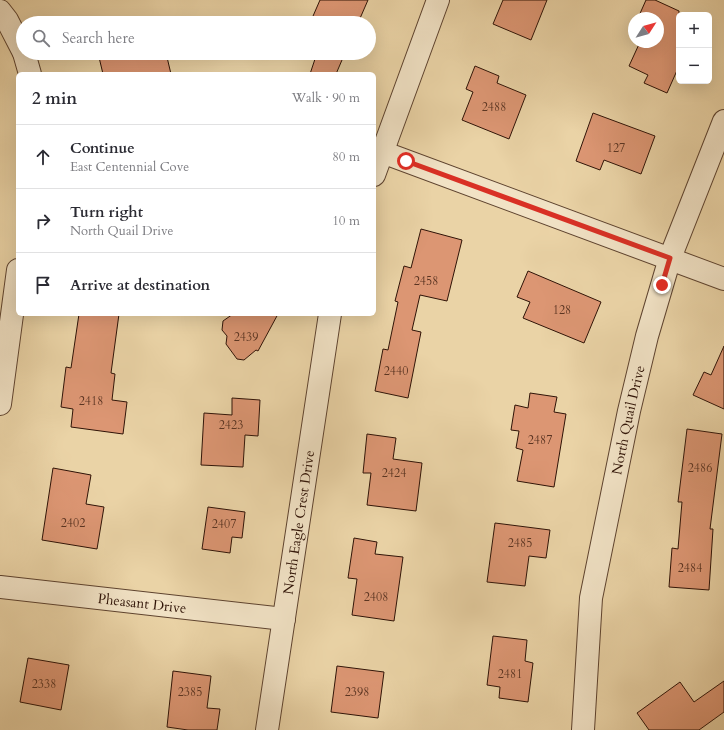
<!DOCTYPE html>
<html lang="en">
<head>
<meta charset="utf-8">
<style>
	body { margin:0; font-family:Cardo,serif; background:#f7f7f7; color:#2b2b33 }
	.controls { position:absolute; right:12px; top:12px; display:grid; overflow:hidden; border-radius:6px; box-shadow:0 4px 16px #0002 }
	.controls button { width:36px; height:36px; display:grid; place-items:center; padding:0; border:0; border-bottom:1px solid #e1e1e2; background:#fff; color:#2b2b33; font:20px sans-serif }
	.compass { position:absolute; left:628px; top:12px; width:36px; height:36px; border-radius:50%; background:#fff; box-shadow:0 4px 16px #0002; rotate:54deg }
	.stop { position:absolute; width:12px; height:12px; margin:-9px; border:3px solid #d93025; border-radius:50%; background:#fff }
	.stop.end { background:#d93025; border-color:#fff; box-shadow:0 1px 4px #0008 }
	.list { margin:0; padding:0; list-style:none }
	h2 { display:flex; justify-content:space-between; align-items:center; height:52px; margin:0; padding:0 16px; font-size:17px }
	h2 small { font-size:13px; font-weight:400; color:#7c7c81 }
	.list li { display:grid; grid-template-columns:26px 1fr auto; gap:12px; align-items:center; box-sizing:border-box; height:64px; padding:0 16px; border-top:1px solid #e1e1e2 }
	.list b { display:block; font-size:15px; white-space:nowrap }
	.list p { margin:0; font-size:13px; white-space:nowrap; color:#7c7c81 }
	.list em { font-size:13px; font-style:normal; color:#7c7c81 }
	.icon { flex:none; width:22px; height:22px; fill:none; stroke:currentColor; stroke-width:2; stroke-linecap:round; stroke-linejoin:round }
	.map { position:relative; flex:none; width:724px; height:730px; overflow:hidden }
	.search { position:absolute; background:#fff; box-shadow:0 4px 16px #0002; left:16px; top:16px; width:360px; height:44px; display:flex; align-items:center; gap:10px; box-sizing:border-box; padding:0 14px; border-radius:22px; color:#7c7c81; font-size:15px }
	.panel { position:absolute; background:#fff; box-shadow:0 4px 16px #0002; left:16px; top:72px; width:360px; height:244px; border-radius:6px }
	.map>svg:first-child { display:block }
	.building { fill:#dc9673; stroke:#2f1307 }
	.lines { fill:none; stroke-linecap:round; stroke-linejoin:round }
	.street-casing { stroke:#5e432f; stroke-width:24 }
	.street { stroke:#f1e2c5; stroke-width:22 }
	.route { stroke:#d93025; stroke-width:5 }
	.labels { text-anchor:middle; stroke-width:3.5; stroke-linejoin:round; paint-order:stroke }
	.number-label { font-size:12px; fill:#5a3422 }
	.street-label { font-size:14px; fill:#2f1307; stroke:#f1e2c5 }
</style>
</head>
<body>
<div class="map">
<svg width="724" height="730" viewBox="0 0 724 730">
	<rect width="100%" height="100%" fill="#ead3a6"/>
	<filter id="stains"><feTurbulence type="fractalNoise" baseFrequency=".005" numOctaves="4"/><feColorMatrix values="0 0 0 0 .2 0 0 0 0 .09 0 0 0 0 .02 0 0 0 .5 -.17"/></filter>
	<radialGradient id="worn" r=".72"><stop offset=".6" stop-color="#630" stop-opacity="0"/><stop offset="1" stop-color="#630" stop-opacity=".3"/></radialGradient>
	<!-- building -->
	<path class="building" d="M320,0h48l-10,23h-48z
		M503,0h44l-16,40 -38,-16z
		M646,0h9l24,11v55l-12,27 -23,-10 4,-8 -19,-9 11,-24h18v-24h-20z
		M98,53h68l5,21h-68z
		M317,53h28l-9,21h-26z
		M475,66l24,10 -2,7 29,12 -17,44 -47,-19 11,-28 -7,-3z
		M593,113l62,23 -14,38 -37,-14 -4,10 -24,-9z
		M421,229l41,11 -15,61 -27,-6 -8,35 9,2 -13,66 -33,-7 8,-42 5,1 10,-48 -3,-1 9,-35 7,2z
		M528,271l73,31 -17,41 -61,-25 7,-16 -13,-5z
		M79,314h40l-8,59 4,1 -3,26 15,2 -4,32 -52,-7 2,-18 -12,-2 5,-40 5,1z
		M233,314h45l-20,37 -2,-1 -12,10 -7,-1 -11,-15 1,-8 -5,-6 1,-9z
		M724,346v63l-31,-14 11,-23 7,3z
		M530,393l27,4 -3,15 12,2 -12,73 -37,-6 6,-31 -7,-2 3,-17 -8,-1 4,-25 13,3z
		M232,398l28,2 -2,36 -13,-1 -2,32 -42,-2 3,-52 28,2z
		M687,429l35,5 -12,95h3l-4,61 -40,-3 3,-39 6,1 4,-47h-4z
		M367,434l29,4 -3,21 29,4 -6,48 -49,-6 4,-32h-8z
		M53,468l38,7 -5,29 18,3 -7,42 -55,-9z
		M208,507l37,5 -3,26 -10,-1 -2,16 -28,-4z
		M495,523l55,7 -4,28 -17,-2 -4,30 -38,-4z
		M354,538l23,4 -2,12 28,3 -9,64 -42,-6 5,-36 -9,-1z
		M493,636l34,4 -2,21 8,2 -5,39 -29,-4 1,-11 -13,-2z
		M28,658l41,7 -8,45 -41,-8z
		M337,666l47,6 -6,46 -47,-6z
		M173,671l38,5 -4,32 13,1 -3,21h-29l-21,-3z
		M724,681v31l-25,18h-50l-12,-17 43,-31 14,20z"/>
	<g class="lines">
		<!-- street casing -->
		<g class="street-casing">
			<g id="street">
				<path d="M0,11l7,9 16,31"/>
				<path d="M24,53l6,21"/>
				<path d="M382,152l342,127"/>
				<path d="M374,175l64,-175"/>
				<path d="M0,404l18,-134"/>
				<path id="s1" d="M0,587l284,32"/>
				<path id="s2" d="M267,730l63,-416"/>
				<path id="s3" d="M583,730l8,-132 38,-187 18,-75 23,-78 54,-137"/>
			</g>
		</g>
		<!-- street -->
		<use href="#street" class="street"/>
	</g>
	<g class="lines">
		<!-- route -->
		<path class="route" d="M406,161l264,97 -8,27"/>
	</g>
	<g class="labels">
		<!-- number labels -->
		<g class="number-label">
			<text x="494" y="111">2488</text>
			<text x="616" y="152">127</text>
			<text x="426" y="285">2458</text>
			<text x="562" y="314">128</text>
			<text x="246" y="341">2439</text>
			<text x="396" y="375">2440</text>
			<text x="91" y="405">2418</text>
			<text x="231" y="429">2423</text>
			<text x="540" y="444">2487</text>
			<text x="700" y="472">2486</text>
			<text x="394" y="477">2424</text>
			<text x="73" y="527">2402</text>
			<text x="224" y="528">2407</text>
			<text x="520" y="547">2485</text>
			<text x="690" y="572">2484</text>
			<text x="376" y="601">2408</text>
			<text x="510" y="678">2481</text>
			<text x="44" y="688">2338</text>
			<text x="190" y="696">2385</text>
			<text x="357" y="696">2398</text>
		</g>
		<!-- street labels -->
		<g class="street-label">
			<text dy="5" stroke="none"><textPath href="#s3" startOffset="314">North Quail Drive</textPath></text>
			<text dy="5" stroke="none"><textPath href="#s2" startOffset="210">North Eagle Crest Drive</textPath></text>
			<text dy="5" stroke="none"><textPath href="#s1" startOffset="143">Pheasant Drive</textPath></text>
		</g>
	</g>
	<rect width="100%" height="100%" filter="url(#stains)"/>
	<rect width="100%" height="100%" fill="url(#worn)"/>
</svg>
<div class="controls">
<button>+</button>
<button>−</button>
</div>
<svg class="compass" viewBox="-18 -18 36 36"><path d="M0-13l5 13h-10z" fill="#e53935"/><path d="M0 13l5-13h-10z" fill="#7c7c81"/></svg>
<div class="stop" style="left:406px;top:161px"></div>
<div class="stop end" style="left:662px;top:285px"></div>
<div class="search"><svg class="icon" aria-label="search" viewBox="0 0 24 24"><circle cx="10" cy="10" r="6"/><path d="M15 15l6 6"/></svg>Search here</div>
<section class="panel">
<h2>2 min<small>Walk · 90 m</small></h2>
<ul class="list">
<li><svg class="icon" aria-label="ahead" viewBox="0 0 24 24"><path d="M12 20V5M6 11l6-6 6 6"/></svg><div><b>Continue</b><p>East Centennial Cove</p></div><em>80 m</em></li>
<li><svg class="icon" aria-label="right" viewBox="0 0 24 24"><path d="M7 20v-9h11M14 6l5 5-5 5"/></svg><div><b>Turn right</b><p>North Quail Drive</p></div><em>10 m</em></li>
<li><svg class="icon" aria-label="arrive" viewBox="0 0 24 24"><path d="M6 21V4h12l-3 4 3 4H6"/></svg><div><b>Arrive at destination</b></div></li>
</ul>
</section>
</div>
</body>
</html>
